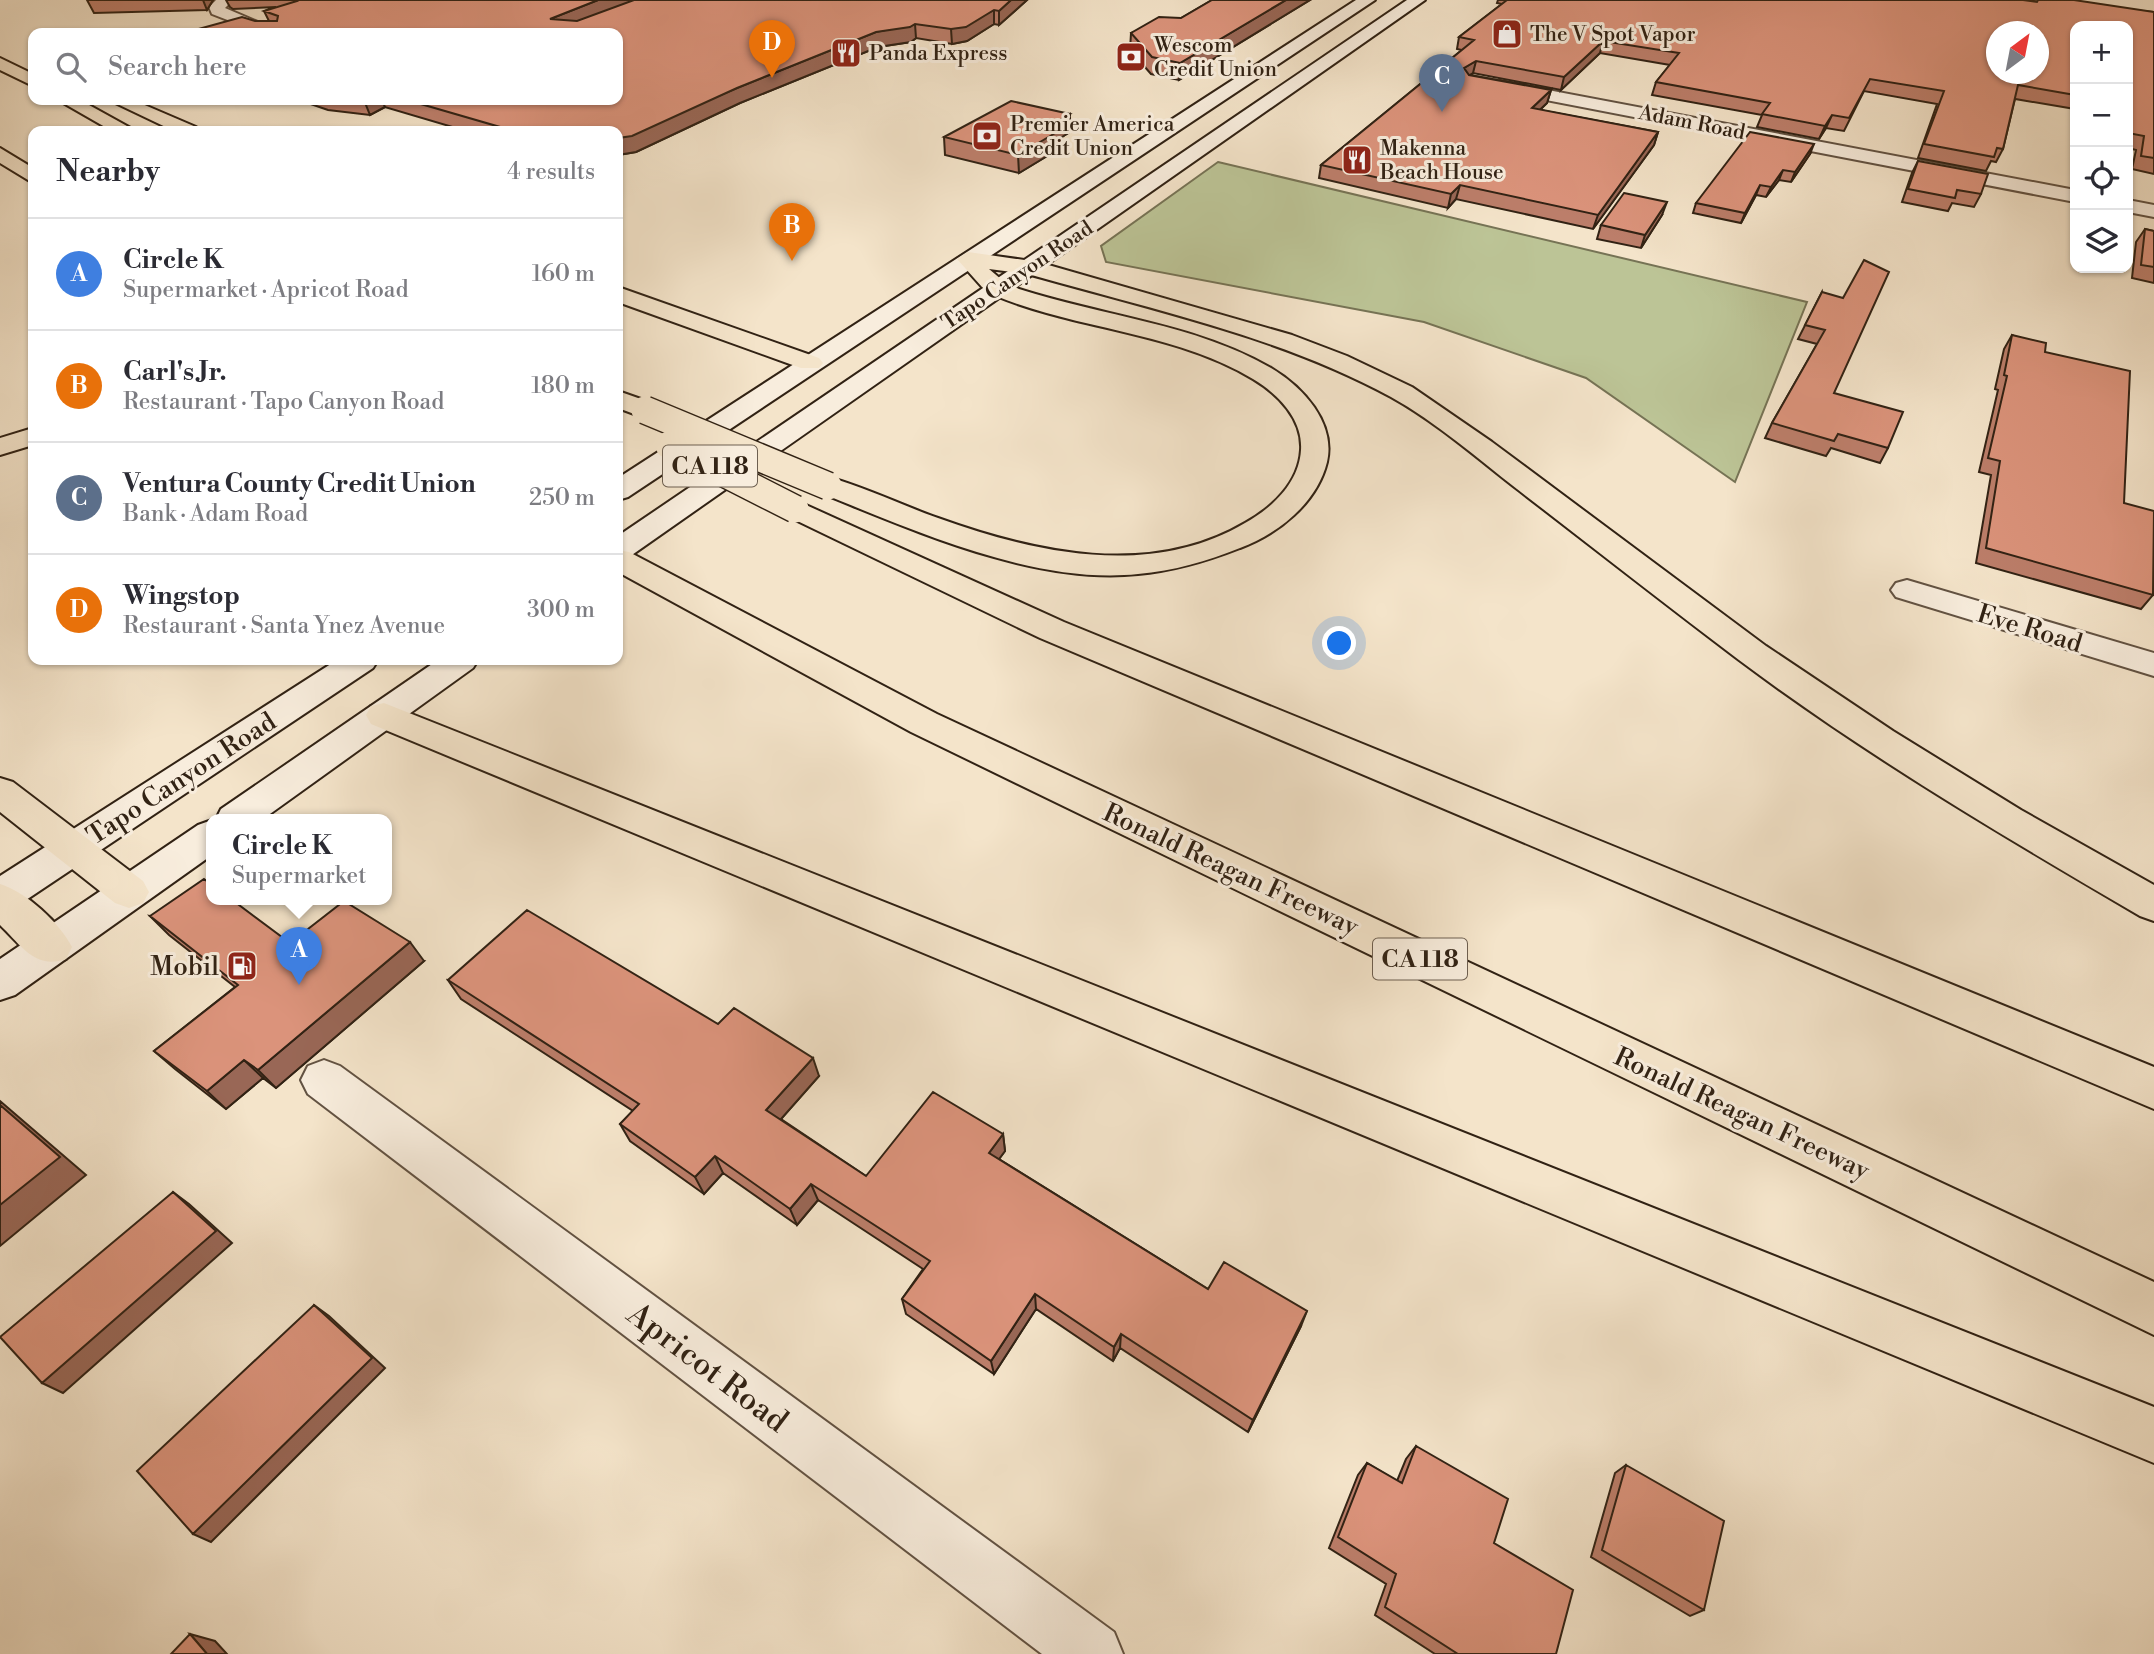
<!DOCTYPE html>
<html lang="en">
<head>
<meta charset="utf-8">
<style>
	body { margin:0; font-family:"Libre Bodoni",serif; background:#f7f7f7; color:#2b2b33 }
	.controls { position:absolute; right:21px; top:21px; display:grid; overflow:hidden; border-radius:14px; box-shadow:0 2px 5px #0004 }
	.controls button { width:63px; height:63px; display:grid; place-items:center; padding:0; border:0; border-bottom:2px solid #e1e1e2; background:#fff; color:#2b2b33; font:35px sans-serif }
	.compass { position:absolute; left:1986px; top:21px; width:63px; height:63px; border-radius:50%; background:#fff; box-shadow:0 2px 5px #0004; rotate:32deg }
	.you { position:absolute; left:1340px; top:644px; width:24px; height:24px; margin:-18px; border:5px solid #fff; border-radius:50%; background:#1a73e8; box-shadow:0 0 0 10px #1a73e833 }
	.badge { display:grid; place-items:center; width:46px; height:46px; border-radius:50%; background:#8f2418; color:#fff; font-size:23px; font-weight:700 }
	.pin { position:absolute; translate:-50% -58px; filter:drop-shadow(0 2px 4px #0008) }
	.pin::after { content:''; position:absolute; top:37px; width:24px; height:21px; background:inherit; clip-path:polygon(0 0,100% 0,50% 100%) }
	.popup { position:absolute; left:206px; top:814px; width:186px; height:91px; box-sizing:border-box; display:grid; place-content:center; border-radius:14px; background:#fff; filter:drop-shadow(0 2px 5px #0005); font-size:23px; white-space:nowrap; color:#7c7c81 }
	.popup b { font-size:26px; color:#2b2b33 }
	.popup::after { content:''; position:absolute; left:50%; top:100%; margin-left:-14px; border:14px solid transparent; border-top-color:#fff }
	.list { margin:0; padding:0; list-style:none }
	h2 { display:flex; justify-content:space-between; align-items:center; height:91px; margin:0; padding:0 28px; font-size:30px }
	h2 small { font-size:23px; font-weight:400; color:#7c7c81 }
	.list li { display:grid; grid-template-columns:46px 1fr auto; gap:21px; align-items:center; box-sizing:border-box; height:112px; padding:0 28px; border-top:2px solid #e1e1e2 }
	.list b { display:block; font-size:26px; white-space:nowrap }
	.list p { margin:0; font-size:23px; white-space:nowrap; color:#7c7c81 }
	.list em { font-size:23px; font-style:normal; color:#7c7c81 }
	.icon { flex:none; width:38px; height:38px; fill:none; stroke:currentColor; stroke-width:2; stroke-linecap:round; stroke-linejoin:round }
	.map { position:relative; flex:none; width:2154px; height:1654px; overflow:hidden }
	.search { position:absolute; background:#fff; box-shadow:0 2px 5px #0004; left:28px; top:28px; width:595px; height:77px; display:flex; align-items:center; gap:18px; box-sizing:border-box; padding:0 24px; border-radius:14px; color:#7c7c81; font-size:26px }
	.panel { position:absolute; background:#fff; box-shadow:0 2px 5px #0004; left:28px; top:126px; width:595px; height:539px; border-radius:14px }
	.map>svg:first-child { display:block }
	.green { fill:#bcc496; stroke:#767355; stroke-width:2 }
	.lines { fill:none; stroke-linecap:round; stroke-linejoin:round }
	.minor-casing { stroke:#625242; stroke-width:4 }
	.secondary-casing { stroke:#312214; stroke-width:4 }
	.motorway-casing { stroke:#312214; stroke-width:4 }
	.minor { fill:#f8eddd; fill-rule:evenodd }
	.secondary { fill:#f8eddd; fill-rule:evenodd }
	.motorway { fill:#f4e4ca; fill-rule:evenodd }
	.motorway-bridge-casing { stroke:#312214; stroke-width:30; stroke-linecap:butt }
	.motorway-bridge { stroke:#f4e4ca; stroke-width:27 }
	.wall { fill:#bc7e6a; stroke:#312214; stroke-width:2 }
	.shaded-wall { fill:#996756; stroke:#312214; stroke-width:2 }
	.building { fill:#db937b; stroke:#312214; stroke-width:2; fill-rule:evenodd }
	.labels { text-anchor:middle; stroke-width:6; stroke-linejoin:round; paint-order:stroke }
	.far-poi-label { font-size:21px; fill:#312214; stroke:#f8eddd; text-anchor:start }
	.far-street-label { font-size:21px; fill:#312214; stroke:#f8eddd }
	.shield { fill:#f8eddd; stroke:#6d5f50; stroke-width:2 }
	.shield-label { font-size:24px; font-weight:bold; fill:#312214 }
	.street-label { font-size:26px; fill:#312214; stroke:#f8eddd }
	.poi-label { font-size:26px; fill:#312214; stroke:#f8eddd; text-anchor:end }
	.near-street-label { font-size:32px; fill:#312214; stroke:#f8eddd }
</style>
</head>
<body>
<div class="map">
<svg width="2154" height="1654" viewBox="0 0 2154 1654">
	<rect width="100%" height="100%" fill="#f4e4ca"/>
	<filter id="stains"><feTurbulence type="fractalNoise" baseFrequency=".00286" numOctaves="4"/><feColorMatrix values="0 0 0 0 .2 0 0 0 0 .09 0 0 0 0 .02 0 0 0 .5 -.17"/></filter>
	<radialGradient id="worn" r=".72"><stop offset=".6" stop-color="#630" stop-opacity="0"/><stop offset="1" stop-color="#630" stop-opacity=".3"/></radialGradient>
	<!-- green -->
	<path class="green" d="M1218,162l589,140 -72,180 -149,-104 -162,-56 -318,-60 -5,-16z"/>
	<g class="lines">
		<!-- minor casing -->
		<g class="minor-casing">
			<path id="minor" d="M216,0h17l-8,8 58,25h-22l-49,-19 -3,-7z
				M1500,81l575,109v12l-581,-112 -3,-4z
				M2128,200l26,5v12l-26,-5z
				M1907,580l247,73v23l-258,-79 -5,-7 5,-7z
				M324,1060l16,6 774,566 9,22h-81l-734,-560 -7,-14 7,-14z"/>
		</g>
		<!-- secondary casing -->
		<g class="secondary-casing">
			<path id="secondary" d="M1356,0h19l-747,497 -10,3v-22z
				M1407,0h18l-796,557 -11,2v-23z
				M337,660h41l-5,8 -359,240 -14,5v-37z
				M438,660h40l-5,8 -210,151h-47l5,-10z
				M212,820v35l-197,140 -15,5v-41l198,-134z"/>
		</g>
		<!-- motorway casing -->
		<g class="motorway-casing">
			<path id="motorway" d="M0,58l33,16v12l-33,-16z
				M58,100h22l56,31h-24z
				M109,100h24l63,27 3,4h-25z
				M0,148l33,20v15l-33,-20z
				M968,252l70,10 254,73 55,21 65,31 80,55 274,204 127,85 128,79 133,75v36l-14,-5c-137,-80 -274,-161 -401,-256 -74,-56 -148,-114 -222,-171 -40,-31 -81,-67 -126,-92 -112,-61 -241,-88 -363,-123l-39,-5 13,11 17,9c83,27 177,35 252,79 32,19 65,55 56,94 -10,41 -49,72 -87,86 -33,13 -66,23 -102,26 -105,11 -224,-44 -320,-82l-5,-6 5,-6 10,-3c37,10 73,28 110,41 97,35 212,61 307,5 27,-15 54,-40 56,-73 2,-31 -23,-56 -48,-71 -78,-47 -174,-49 -257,-83l-14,-9 -25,-28z
				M618,287l201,71 4,5 -4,5h-18l-183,-66z
				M618,391l37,13 3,6 -3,6 -10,2 -27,-10z
				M33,428v17l-33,10v-17z
				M795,500l269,122 1090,445v42l-1114,-471 -255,-123 -5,-6 5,-6z
				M618,550l11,2 308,162 1217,568v53l-1243,-603 -293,-160z
				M384,703l1770,704v56l-1783,-739 -5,-9 5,-9z
				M0,778l13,4 130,99 6,11 -6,11 -14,5 -14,-5 -115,-91z
				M0,884c26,8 60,39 72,63l-6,12c-31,11 -45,-14 -66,-34z"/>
		</g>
		<!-- minor -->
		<use href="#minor" class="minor"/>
		<!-- secondary -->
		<use href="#secondary" class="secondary"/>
		<!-- motorway -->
		<use href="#motorway" class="motorway"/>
		<!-- motorway-bridge casing -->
		<g class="motorway-bridge-casing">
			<path id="motorway-bridge" d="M645,410l183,76
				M669,445l126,64"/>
		</g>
		<!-- motorway-bridge -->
		<use href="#motorway-bridge" class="motorway-bridge"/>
	</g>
	<!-- wall -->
	<path class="wall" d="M87,0h126l-6,10 -113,3z
		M226,0h801l-28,25 -5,-1 -27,17 -15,3 -36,-6 -5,4 -33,5 -138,56 -104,49 -18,3v-24h-152l-81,-24 -15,8 -42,-5 -29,-10h319l-363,-79h14l-5,-10 12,-4 -43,2 -3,-2z
		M1212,0h98l-131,80 -28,-6 -21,-24 1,-17 50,-15z
		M1498,0h525l131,12v162l-22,-5 4,-19 -8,-2v-122h-53v83l-60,-10 -12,50 -7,13 -5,-1 -5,10 -68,-13 19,-54 -73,-13 -20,40 -18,-3 -7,11 -62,-12 5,-12 -110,-20 4,-13 14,-17 -70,-12 -39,37 -88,-17 -3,2 81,15 -4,13 -7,7 118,22 -4,13 -61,84 -137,-30 -8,9 -129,-30 2,-13 141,-115 -5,-1 2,-12 43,-33 -5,-1z
		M1070,114v18l-8,5v10l-43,26 -74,-18 -1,-18z
		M1810,154l-19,28 -12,-2 -13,17 -10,-2 -15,28 -48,-10 3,-10z
		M1918,161l63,33 -7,13 -22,-4 -4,8 -46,-9 10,-29z
		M1662,215l-21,33 -44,-9 4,-14z
		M2145,229l9,2v52l-22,-5 4,-36z
		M1822,292l12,101 54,55 -8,15 -49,-15 -5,8 -61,-18 7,-15 45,-79 -19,-5z
		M2012,335l33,17 79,151 29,92 -12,14 -165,-46 15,-88 -12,-3 19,-82 -3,-1 9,-40z
		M150,916l140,27 134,18 -148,127 -13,-10 -37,31 -51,-40 -21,-18 81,-64 -66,-52z
		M448,980l270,44 101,52 -38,43 85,57 137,-42 2,17 -6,8 209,130 93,37 -53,106 -128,-84 -7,13 -77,-52 -42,65 -88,-60 -4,-15 21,-30 -105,-69 -21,25 -74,-52 -19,21 -74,-53 -10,-17 13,-13 -172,-112z
		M1416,1446l78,97 62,111h-121l-60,-39 11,-31 -57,-36 29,-73 9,-12 30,18 9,-22z
		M1626,1465l78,145 -14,6 -99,-59 24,-84z"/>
	<!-- shaded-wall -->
	<path class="shaded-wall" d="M203,0h10l-6,10z
		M598,0h38l-82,33 -4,-14z
		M1011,0h16l-28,25v-14z
		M1286,0h24l-131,80 1,-17z
		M994,10v14l-27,17 -15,3 -1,-15z
		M915,24l1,14 -5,4 -33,5 -138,56 -104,49 -18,3v-17l119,-50 139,-56z
		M1603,41l-3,12 -39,37 3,-13z
		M1476,61l-3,12 -12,7 3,-12z
		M1551,90l-4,13 -19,18 4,-13z
		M364,100h18l3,7 -15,8z
		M1070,114v18l-8,5v10l-43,26 -1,-18 32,-29z
		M1832,115l-6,13 -7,11 6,-13z
		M1658,132l-4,13 -61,84 5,-14z
		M1814,144l-4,10 -19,28 4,-10z
		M1783,170l-4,10 -13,17 5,-10z
		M1460,185l-4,14 -8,9 3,-14z
		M1760,185l-4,10 -15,28 4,-10z
		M1667,202l-5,13 -21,33 4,-13z
		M410,942l14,19 -148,127 -18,-18z
		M813,1058l6,18 -45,51 -8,-17z
		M244,1060l19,18 -37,31 -19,-18z
		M0,1101l86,74 -86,71z
		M1003,1134l2,17 -14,19 -2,-17z
		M715,1156l8,17 -19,21 -9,-17z
		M811,1184l7,16 -21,25 -7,-16z
		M173,1192l16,12 43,39 -169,150 -21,-10z
		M1035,1294l1,15 -42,65 -3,-13z
		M314,1305l15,11 56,52 -174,174 -18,-8z
		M1307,1311l-6,15 -53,106 5,-12z
		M1121,1334l-1,14 -7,13 1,-14z
		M190,1634l25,7 12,13h-20z"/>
	<!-- building -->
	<path class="building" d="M296,0h302l-48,19 27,2 57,-21h377l-12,11 -5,-1 -28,17 -15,2 -36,-5 -5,3 -34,5 -139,56 -105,48 -14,2v-7h-104l-107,-31h211v-67h-434l58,-16 13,4h22l1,-5 -14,-5 33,-10z
		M1212,0h74l-106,63 -28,-6 -21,-24 28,-16 22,1z
		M1507,0h516l14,2 1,-2h36l80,12v146l-13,-2 3,-20 -16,-3v-107h-53v69l-57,-10 -15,64 -6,-1 -3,9 -70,-13 20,-53 -74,-12 -21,39 -17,-3 -7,11 -63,-12 8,-11 -114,-21 23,-29 -76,-12 -39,36 -88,-16 -12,7 5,7 82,15 -19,18 126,24 -60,83 -138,-30 -9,9 -130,-29 153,-125 -15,-3zM1997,32h42v42h-42z
		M1011,101l59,13 -20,12 12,3 -44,26 -74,-18z
		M1750,132l64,12 -19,28 -12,-2 -12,17 -11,-2 -15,28 -49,-10z
		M1918,161l70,13 -7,20 -24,-4 -2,8 -47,-9z
		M1624,193l43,9 -22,33 -44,-10z
		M2145,229l9,2v36l-13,-2z
		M1864,260l25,12 -55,121 69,19 -15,36 -50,-14 -4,7 -62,-18 53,-93 -20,-5 17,-33 21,6z
		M2012,335l34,8 -1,9 85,19 -6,132 30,8 -1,84 -167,-47 14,-87 -12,-3 19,-82 -3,-1z
		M204,879l8,6v14h19l59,44 54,-42 66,41 -152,128 -14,-10 -37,31 -53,-40 84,-66 -88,-69z
		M527,910l191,114 16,-16 79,50 -47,52 100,66 67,-84 70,42 -14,19 219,136 16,-27 83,49 -54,109 -132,-86 -7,13 -79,-53 -44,67 -89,-62 28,-38 -119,-77 -21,25 -75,-53 -20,21 -75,-53 19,-20 -191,-124z
		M0,1105l60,52 -60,48z
		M173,1192l43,39 -174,152 -42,-46z
		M314,1305l58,53 -179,176 -56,-63z
		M1416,1446l92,53 -14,44 79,47 -17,64h-98l-73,-47 11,-33 -58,-37 29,-74 35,20z
		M1626,1465l98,56 -20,89 -102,-60z
		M190,1634l17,20h-36z"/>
	<!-- icons -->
	<defs>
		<g id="shop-square" transform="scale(1.575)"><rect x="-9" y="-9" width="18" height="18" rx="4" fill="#8f2418" stroke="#f8eddd"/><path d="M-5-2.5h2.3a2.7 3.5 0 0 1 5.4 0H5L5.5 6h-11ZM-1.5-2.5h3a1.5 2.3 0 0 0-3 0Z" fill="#fff"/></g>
		<g id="restaurant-square" transform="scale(1.575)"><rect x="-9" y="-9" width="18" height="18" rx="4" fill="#8f2418" stroke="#f8eddd"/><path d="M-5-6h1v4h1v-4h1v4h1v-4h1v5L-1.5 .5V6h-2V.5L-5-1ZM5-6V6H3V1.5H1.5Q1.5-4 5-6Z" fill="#fff"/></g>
		<g id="bank-square" transform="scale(1.575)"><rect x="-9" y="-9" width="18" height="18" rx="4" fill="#8f2418" stroke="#f8eddd"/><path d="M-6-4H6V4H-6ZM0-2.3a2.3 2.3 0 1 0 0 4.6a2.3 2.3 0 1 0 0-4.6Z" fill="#fff"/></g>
		<g id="fuel-square" transform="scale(1.575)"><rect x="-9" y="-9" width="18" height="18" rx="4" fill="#8f2418" stroke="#f8eddd"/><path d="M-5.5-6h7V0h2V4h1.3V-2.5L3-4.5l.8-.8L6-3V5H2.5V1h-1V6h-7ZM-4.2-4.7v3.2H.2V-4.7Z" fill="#fff"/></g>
	</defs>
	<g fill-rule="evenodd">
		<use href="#shop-square" x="1507" y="34"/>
		<use href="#restaurant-square" x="846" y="53"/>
		<use href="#bank-square" x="1131" y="57"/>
		<use href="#bank-square" x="987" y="136"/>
		<use href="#restaurant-square" x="1357" y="160"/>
		<use href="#fuel-square" x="242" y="966"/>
	</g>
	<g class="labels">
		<!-- far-poi labels -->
		<g class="far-poi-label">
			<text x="1530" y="41">The V Spot Vapor</text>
			<text x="1154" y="52">Wescom<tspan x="1154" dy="24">Credit Union</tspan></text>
			<text x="869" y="60">Panda Express</text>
			<text x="1010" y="131">Premier America<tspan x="1010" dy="24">Credit Union</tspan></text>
			<text x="1380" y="155">Makenna<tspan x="1380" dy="24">Beach House</tspan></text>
		</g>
		<!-- far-street labels -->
		<g class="far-street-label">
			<text transform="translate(1692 122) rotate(11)" y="7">Adam Road</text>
			<text transform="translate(1017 275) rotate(-34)" y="7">Tapo Canyon Road</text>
		</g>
		<!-- shield labels -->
		<g class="shield">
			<rect x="663" y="445.5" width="94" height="41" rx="5"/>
			<rect x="1373" y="938.5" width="94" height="41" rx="5"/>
		</g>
		<g class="shield-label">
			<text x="710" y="474">CA 118</text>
			<text x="1420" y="967">CA 118</text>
		</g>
		<!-- street labels -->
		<g class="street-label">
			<text transform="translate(2030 628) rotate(17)" y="9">Eve Road</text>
			<text transform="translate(181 778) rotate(-33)" y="9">Tapo Canyon Road</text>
			<text transform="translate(1231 869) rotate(25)" y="9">Ronald Reagan Freeway</text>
			<text transform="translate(1742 1113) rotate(25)" y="9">Ronald Reagan Freeway</text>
		</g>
		<!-- poi labels -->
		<g class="poi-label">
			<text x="219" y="975">Mobil</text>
		</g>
		<!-- near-street labels -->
		<g class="near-street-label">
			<text transform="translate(708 1367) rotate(37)" y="11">Apricot Road</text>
		</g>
	</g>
	<rect width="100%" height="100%" filter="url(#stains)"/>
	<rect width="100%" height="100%" fill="url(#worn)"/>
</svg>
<div class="controls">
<button>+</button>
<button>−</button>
<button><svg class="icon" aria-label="locate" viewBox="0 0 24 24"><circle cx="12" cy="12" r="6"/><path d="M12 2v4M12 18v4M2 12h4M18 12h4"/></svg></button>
<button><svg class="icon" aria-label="layers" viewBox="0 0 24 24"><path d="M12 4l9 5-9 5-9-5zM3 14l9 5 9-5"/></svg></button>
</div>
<svg class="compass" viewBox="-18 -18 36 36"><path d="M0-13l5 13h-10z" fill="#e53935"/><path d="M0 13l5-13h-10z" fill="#7c7c81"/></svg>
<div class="you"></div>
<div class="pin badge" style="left:299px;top:985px;background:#3f7fe0">A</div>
<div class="popup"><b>Circle K</b>Supermarket</div>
<div class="pin badge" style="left:792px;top:261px;background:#e8710a">B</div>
<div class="pin badge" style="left:1442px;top:112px;background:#5c6f8a">C</div>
<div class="pin badge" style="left:772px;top:78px;background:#e8710a">D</div>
<div class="search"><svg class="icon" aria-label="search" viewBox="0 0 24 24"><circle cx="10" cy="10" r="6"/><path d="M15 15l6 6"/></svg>Search here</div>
<section class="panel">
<h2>Nearby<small>4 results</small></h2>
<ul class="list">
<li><span class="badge" style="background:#3f7fe0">A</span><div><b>Circle K</b><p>Supermarket · Apricot Road</p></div><em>160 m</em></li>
<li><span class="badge" style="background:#e8710a">B</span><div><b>Carl's Jr.</b><p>Restaurant · Tapo Canyon Road</p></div><em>180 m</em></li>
<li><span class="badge" style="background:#5c6f8a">C</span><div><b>Ventura County Credit Union</b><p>Bank · Adam Road</p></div><em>250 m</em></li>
<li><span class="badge" style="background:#e8710a">D</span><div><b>Wingstop</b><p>Restaurant · Santa Ynez Avenue</p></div><em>300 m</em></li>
</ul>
</section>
</div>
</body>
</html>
